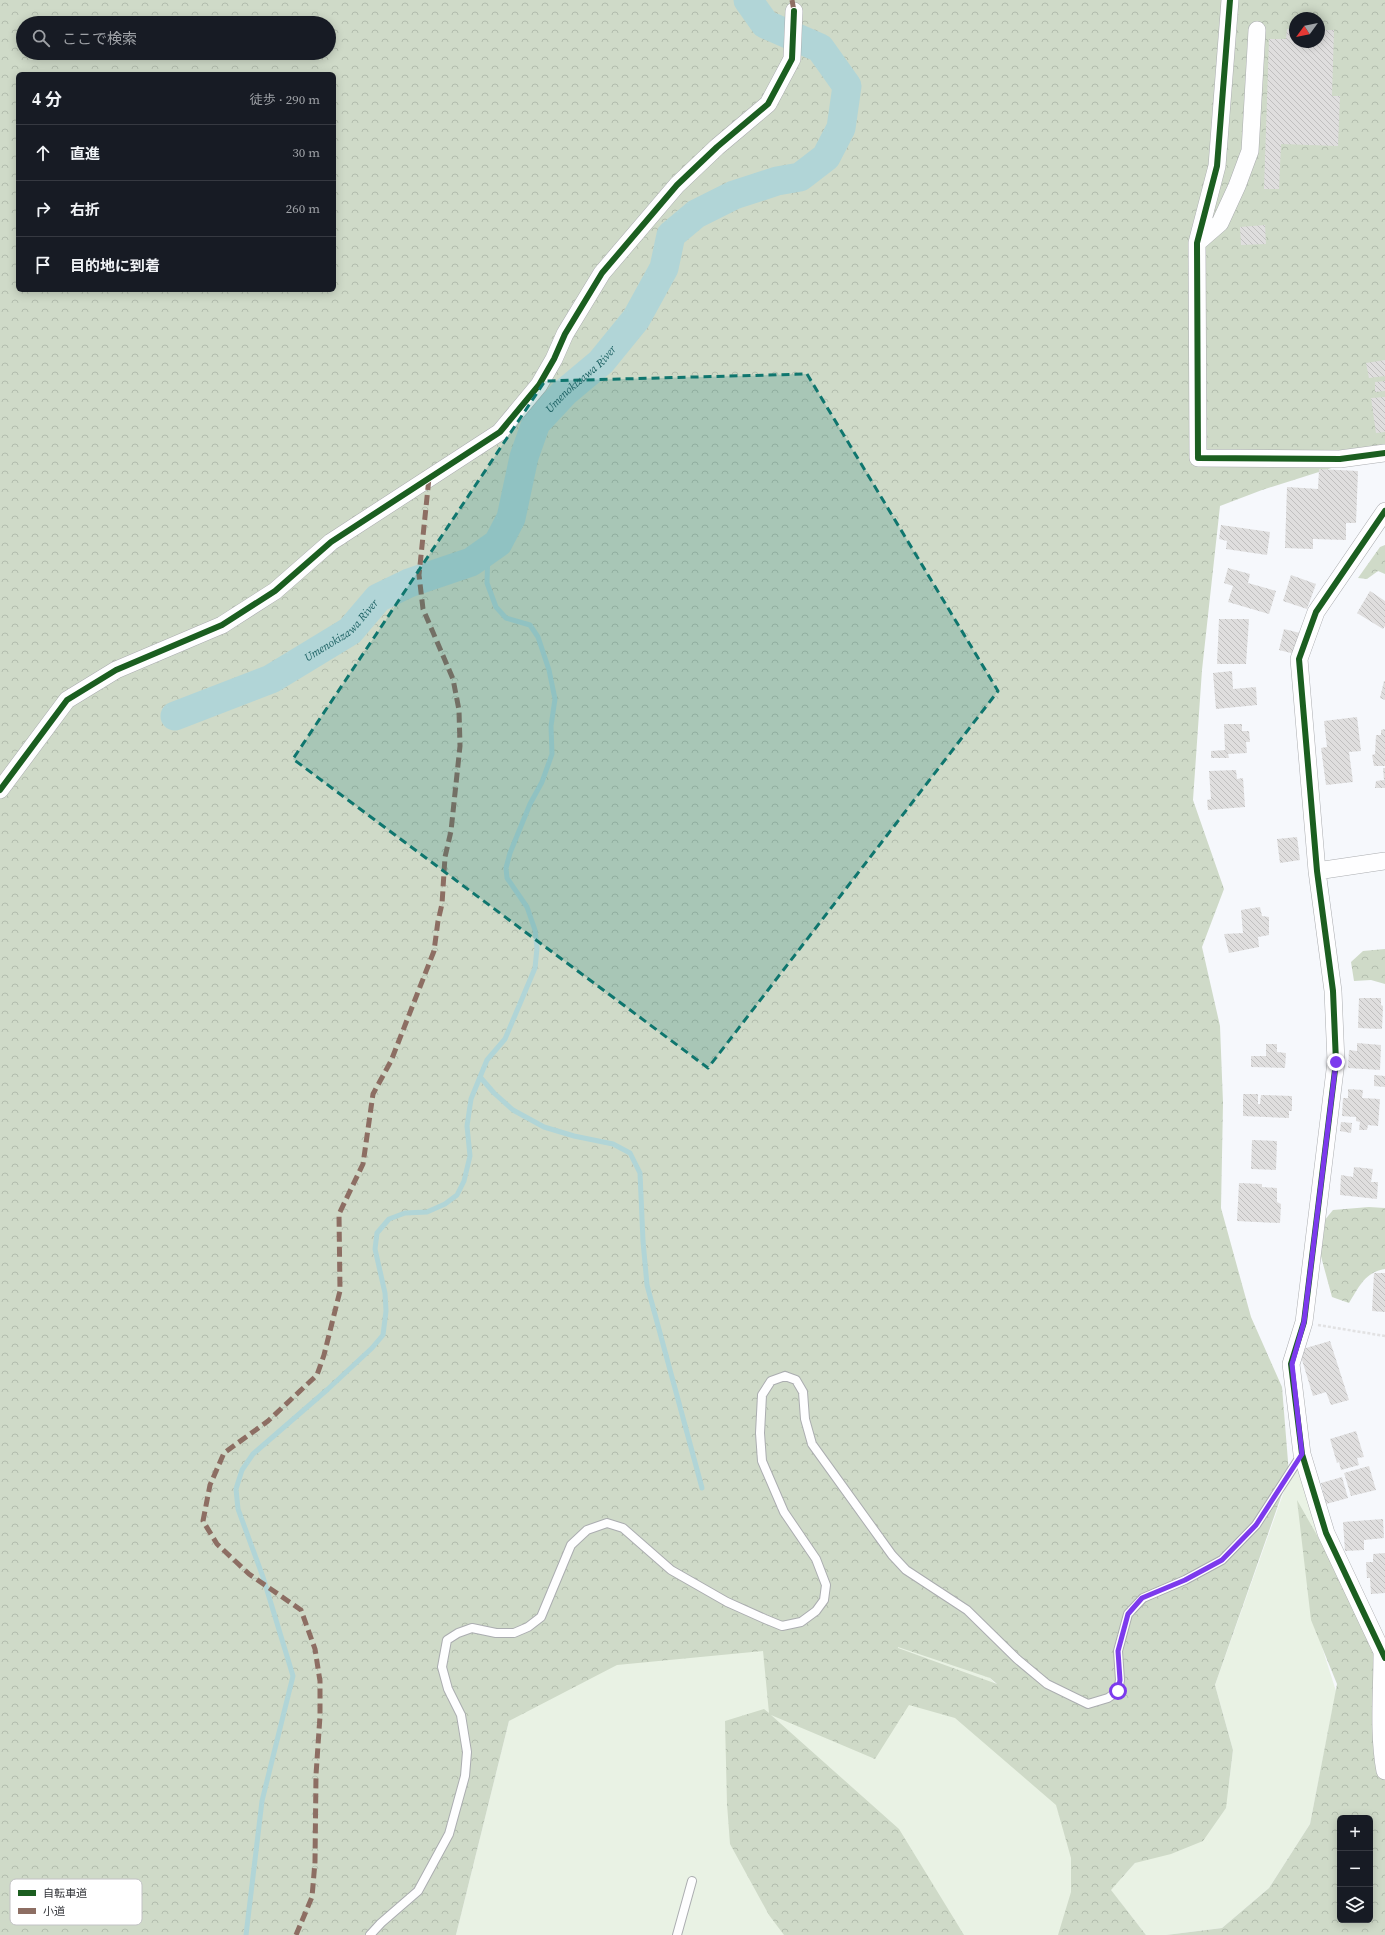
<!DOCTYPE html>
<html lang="ja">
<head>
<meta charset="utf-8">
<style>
	body { margin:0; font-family:"Source Serif 4","Noto Sans JP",serif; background:#20242c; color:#f1f3f6 }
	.controls { position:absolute; right:12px; bottom:12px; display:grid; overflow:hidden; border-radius:6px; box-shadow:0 2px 10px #0003 }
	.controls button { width:36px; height:36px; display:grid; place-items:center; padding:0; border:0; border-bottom:1px solid #363941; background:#171b24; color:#f1f3f6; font:20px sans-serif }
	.compass { position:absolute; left:1289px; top:12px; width:36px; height:36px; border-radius:50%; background:#171b24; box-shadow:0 2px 10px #0003; rotate:237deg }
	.stop { position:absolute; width:12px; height:12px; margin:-9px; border:3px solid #7c3aed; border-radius:50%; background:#fff }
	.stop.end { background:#7c3aed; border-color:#fff; box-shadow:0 1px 4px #0008 }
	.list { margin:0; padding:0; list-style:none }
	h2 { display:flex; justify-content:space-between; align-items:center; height:52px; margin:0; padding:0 16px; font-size:17px }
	h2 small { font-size:13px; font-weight:400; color:#9ea1a6 }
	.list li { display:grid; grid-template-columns:26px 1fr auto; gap:12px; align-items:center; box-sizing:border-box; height:56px; padding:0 16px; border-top:1px solid #363941 }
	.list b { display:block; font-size:15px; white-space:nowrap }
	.list em { font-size:13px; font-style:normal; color:#9ea1a6 }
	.icon { flex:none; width:22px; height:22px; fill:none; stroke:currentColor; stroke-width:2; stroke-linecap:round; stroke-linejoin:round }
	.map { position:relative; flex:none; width:1385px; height:1935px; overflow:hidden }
	.search { position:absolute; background:#171b24; box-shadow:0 2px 10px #0003; left:16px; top:16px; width:320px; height:44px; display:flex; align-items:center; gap:10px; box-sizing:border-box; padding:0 14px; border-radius:22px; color:#9ea1a6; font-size:15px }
	.panel { position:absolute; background:#171b24; box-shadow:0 2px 10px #0003; left:16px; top:72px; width:320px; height:220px; border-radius:6px }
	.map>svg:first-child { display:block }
	.green { fill:#e9f2e4 }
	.forest { fill:url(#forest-crowns); fill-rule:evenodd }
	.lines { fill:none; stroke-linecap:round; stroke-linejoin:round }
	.stream { stroke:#b1d5d7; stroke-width:5 }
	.river { stroke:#b1d5d7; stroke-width:29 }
	.building { fill:url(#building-back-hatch) }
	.service-casing { stroke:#abadb0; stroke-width:10 }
	.minor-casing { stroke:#abadb0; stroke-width:18 }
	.path { stroke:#e2e2e3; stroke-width:2.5; stroke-dasharray:3 2; stroke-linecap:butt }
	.service { stroke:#fefeff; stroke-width:8 }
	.minor { stroke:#fefeff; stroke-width:17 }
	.quiet { stroke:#8d6e63; stroke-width:5; stroke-dasharray:10 5; stroke-linecap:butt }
	.cycleway-casing { stroke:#fff; stroke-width:8 }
	.cycleway { stroke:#1b5e20; stroke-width:6 }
	.route { stroke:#7c3aed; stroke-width:5 }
	.marked { fill:#0f766e; fill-opacity:0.2; stroke:#0f766e; stroke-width:3; stroke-dasharray:8 5; stroke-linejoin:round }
	.labels { text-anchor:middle; stroke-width:3.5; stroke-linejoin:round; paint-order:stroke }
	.water-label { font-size:11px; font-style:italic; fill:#1c6163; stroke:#fff }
	.key { fill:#fff; stroke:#c2c2c4; stroke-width:1 }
	.key-label { font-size:11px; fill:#323439 }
</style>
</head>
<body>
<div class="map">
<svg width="1385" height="1935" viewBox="0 0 1385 1935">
	<defs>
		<pattern id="forest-crowns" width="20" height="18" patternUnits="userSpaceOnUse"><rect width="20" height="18" fill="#cfdac8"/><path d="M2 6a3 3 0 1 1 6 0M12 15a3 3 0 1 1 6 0" fill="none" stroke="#b2bcad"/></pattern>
		<pattern id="building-back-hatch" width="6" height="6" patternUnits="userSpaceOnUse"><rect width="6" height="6" fill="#dfdede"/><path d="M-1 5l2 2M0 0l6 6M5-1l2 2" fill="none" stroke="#c0bfbf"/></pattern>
	</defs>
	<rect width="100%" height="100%" fill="#f6f8fc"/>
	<!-- green -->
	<path class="green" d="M1305,1463l14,65 1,113 16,50 -26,133 -41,64 -47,40 -56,7h-20l-19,-24 7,24h-678l53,-214 119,-83 323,3 132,126 35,115 17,-19 86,-48 8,-32 4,-33 -18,-65 77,-216z"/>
	<!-- forest -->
	<path class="forest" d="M0,0h1385v451l-123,39 -42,16 -18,164 -9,130 31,89 -22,58 18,79 3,77 -2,105 30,109 31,70 7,87 -74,211 18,65 -7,58 -23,33 -32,13 -36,9 -24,27 35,45h-88l13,-43v-34l-15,-53 -101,-87 -46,-13 -34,54 -104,-44 128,114 65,106h-180l-15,-20 -39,-71 -3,-40 -2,-83 39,-12 5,4 -6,-62 -146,14 -108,56 -53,214h-456zM1295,18h24v24h-24zM23,23h306v30h-306zM18,74h316v216h-316zM898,1647l92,31 7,6 -99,-36z
		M1385,545v29l-7,-3 -11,8 -9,-1 22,-31z
		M1385,949v35l-14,-4 -17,1 -3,-19 12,-11z
		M1369,1207l16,1v61c-20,3 -26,18 -36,34l-17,-6 -13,-48 4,-27 10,-12z
		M1297,1500l75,132 13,88v215h-219l56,-7 47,-40 41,-64 27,-140 -26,-64zM1340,1818h30v102h-30z"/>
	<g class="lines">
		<!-- stream -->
		<path class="stream" d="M481,1078l13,15 19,17 31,17 30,9 39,8 17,9 10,20 3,68 4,44 55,203
			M246,1935l16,-134 31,-125 -30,-99 -25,-68 -2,-20 6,-19 11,-16 75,-65 44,-41 11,-13 3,-24 -1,-18 -10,-44 2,-16 12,-14 16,-6 22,-1 18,-8 12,-9 7,-14 6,-25 -3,-30 4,-27 16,-39 18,-21 30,-71 2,-20 -2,-18 -8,-23 -20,-29 -1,-10 4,-15 20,-49 12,-22 10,-28 -1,-28 4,-27 -6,-29 -11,-33 -8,-12 -24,-7 -10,-11 -9,-24 1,-33"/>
		<!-- river -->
		<path class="river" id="s1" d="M175,716l96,-37 79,-48 28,-33 31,-15 62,-21 27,-19 13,-25 13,-61 12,-34 28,-30 37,-31 35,-43 28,-51 7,-33 25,-21 38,-19 43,-14 23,-4 26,-20 15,-29 6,-42 -27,-38 -55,-24 -17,-24"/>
	</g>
	<!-- building -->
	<path class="building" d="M1287,29h8v13h24v-12h15l-2,66h8l-2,50 -57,-2 -2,45h-15l5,-150h17z
		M1265,225l1,19 -25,1 -1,-18z
		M1385,360v16l-16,2 -3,-15z
		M1385,381v10l-10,1v-10z
		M1385,397v35l-9,1 -5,-35z
		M1319,469l39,2 -2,52h-10v17l-33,-1v10l-28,-1 2,-61 31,2z
		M1221,525l49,7 -3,23 -41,-6 1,-8 -8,-2z
		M1228,568l22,6 -2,9 28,8 -7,23 -41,-12 5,-16 -9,-3z
		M1291,575l25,9 -9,25 -24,-8z
		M1370,591l15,10v25l-2,3 -26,-16z
		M1219,619h30l-3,45h-29z
		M1284,629l16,4 -5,21 -16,-4z
		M1232,671l1,18 23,-2 1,18 -41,4 -3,-36z
		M1384,681h1v19l-5,-2z
		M1357,717l4,34 -12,1 4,30 -27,3 -5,-37 6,-1 -3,-26z
		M1224,724h18v7h7l1,11h-4l1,11 -19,1 1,4h-18v-7l14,-1z
		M1385,729v37h-11l-2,-11 3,-1 1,-19h5v-5z
		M1383,768h2v20h-10l1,-7 8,-1z
		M1236,770l1,9 6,-1 2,29 -37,3 -1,-10 4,-1 -2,-28z
		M1297,837l3,23 -20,3 -3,-24z
		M1260,907l2,9 7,1v18l-11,2 1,10 -30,6 -5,-19 19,-1 -2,-23z
		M1359,998h22v7l2,1 -1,23 -24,-1z
		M1357,1043l24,2 -1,25 -32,-2 1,-18 8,1z
		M1266,1044h11v8l9,1 -1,15 -34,-1v-11h15z
		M1374,1075l11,1v11l-11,-1z
		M1348,1089l15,1 -1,8 18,1 -2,27 -10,-1 -1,5h-8l1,-8 -4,-1v-4l-14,-1 1,-18h5z
		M1243,1094h15v10h2l1,-9 31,1v15h-3v7l-46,-2z
		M1341,1122l11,1 -1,10 -11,-2z
		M1252,1140l25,1 -1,29 -25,-1z
		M1354,1167l19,2 -2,13h7l-1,17 -37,-4 1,-20 12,2z
		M1239,1183l23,1v3l15,1v14l4,2 -1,19 -43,-2z
		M1374,1273h11v39l-13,-1z
		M1330,1341l19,59 -18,5 -5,-13 -13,4 -14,-46z
		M1356,1431l8,26 -7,1 2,7 -18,5 -2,-8 -2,1 -7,-24z
		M1369,1466l7,24 -25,6 -7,-23z
		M1342,1477l6,21 -22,6 -5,-21z
		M1383,1519l1,19 -20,2v10l-19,1 -2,-29z
		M1385,1553v40l-14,1 -1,-16h-3l-1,-16h7v-8z"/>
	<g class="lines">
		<!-- service casing -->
		<g class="service-casing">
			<path id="service" d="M370,1935l11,-12 37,-32 31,-57 16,-58 2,-24 -6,-37 -13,-26 -6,-22 5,-27 11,-7 14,-5 24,5h18l14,-6 13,-10 30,-72 16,-15 20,-7 16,5 48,42 56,32 38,17 17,7 19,-4 15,-11 8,-11 2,-15 -10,-26 -32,-47 -22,-51 -2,-28 2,-38 9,-14 14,-5 11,4 7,12 2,27 7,25 80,111 14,15 61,40 50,49 30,25 41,20 20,-6 10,-7 2,-11 -2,-29 10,-37 15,-16 42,-18 37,-20 34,-35 46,-71
				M677,1935l15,-54"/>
		</g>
		<!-- minor casing -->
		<g class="minor-casing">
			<path id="minor" d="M1230,0l-13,166 -20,77 1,215 142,1 45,-6
				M1197,243l23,-20 17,-37 13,-35 7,-121
				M1385,511l-69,101 -17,47 18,212 16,120 3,71 -32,260 -13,42 11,90 24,79 59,125
				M0,790l67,-90 49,-30 106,-45 53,-34 56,-49 169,-110 39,-47 15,-26 11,-25 37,-61 75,-88 40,-38 51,-43 24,-45 2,-48
				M1317,871l68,-10
				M1385,1650l-3,4c0,38 -4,80 3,117"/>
		</g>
		<!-- path -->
		<path class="path" d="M1318,1325l67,11"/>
		<!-- service -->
		<use href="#service" class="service"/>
		<!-- minor -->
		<use href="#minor" class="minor"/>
		<!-- quiet -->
		<path class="quiet" d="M792,0l2,11
			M296,1935l16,-38 3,-35 1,-87 4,-59v-35l-5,-32 -14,-39 -52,-36 -32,-30 -14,-23 7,-36 14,-32 44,-32 49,-46 7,-20 16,-64 -1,-77 24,-50 10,-70 18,-33 43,-110 4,-30 4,-17 3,-47 6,-26 9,-85 -1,-36 -6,-31 -30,-70 -4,-34 10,-97"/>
		<!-- cycleway casing -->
		<g class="cycleway-casing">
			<path id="cycleway" d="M1230,0l-13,166 -20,77 1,215 142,1 45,-6
				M1385,511l-69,101 -17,47 18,212 16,120 3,71 -32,260 -13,42 11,90 24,79 59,125
				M0,790l67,-90 49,-30 106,-45 53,-34 56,-49 169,-110 39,-47 15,-26 11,-25 37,-61 75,-88 40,-38 51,-43 24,-45 2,-48"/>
		</g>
		<!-- cycleway -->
		<use href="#cycleway" class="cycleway"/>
	</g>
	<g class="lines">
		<!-- route -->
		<path class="route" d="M1118,1691l2,-11 -2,-29 10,-37 14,-16 43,-18 37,-20 34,-35 46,-71 -10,-90 12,-42 32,-260"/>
	</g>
	<!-- marked area -->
	<path class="marked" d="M807,374l191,317 -290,377 -415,-309 252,-378z"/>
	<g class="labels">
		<!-- water labels -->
		<g class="water-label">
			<text dy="4" stroke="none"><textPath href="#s1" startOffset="561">Umenokizawa River</textPath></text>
			<text dy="4" stroke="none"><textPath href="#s1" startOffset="189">Umenokizawa River</textPath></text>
		</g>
	</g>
	<!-- legend -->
	<rect x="10" y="1879" width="132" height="46" rx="6" class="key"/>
	<rect x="18" y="1890" width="18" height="6" fill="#1b5e20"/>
	<rect x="18" y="1908" width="18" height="6" fill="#8d6e63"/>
	<g class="key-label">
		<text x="43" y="1897">自転車道</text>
		<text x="43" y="1915">小道</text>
	</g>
</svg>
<div class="controls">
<button>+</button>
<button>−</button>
<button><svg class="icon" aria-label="layers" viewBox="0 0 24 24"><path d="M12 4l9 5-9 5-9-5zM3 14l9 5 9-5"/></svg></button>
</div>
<svg class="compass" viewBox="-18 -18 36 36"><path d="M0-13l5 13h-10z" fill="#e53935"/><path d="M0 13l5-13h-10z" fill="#9ea1a6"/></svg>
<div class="stop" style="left:1118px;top:1691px"></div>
<div class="stop end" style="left:1336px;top:1062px"></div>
<div class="search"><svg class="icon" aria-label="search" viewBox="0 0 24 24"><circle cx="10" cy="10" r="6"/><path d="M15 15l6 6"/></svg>ここで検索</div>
<section class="panel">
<h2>4 分<small>徒歩 · 290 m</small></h2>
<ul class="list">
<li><svg class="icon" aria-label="ahead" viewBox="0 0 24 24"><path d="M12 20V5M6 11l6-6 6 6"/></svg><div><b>直進</b></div><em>30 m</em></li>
<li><svg class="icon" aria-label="right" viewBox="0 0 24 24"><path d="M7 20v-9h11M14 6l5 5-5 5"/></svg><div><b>右折</b></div><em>260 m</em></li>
<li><svg class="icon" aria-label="arrive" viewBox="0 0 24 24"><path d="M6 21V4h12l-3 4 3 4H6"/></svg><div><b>目的地に到着</b></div></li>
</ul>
</section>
</div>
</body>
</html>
